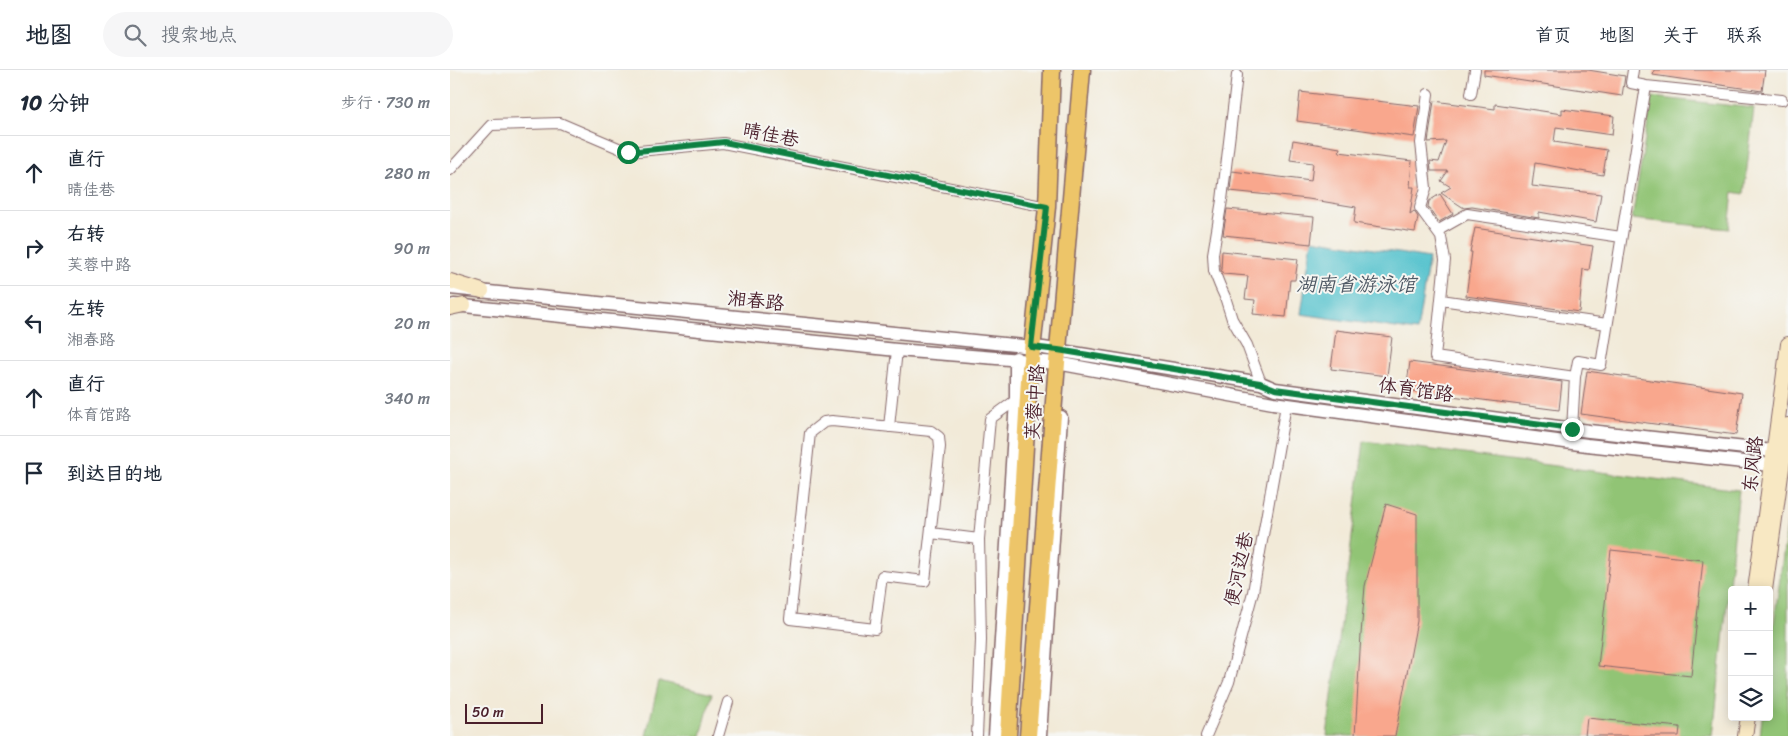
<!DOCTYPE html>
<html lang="zh">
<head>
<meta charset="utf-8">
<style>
	body { margin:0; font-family:Sriracha,"LXGW WenKai TC",sans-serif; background:#f6f6f7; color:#1f2937 }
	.controls { position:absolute; right:15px; bottom:15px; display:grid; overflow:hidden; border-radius:5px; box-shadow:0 2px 12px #0003 }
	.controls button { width:45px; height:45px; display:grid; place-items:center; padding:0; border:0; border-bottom:1px solid #e0e1e3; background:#fff; color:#1f2937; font:25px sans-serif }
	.scale { position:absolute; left:15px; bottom:12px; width:78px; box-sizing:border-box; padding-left:5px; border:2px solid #4a1f2b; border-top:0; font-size:14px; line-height:18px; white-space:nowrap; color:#4a1f2b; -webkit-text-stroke:4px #f6f6f2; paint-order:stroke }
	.stop { position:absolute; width:15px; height:15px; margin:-11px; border:4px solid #0b8043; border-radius:50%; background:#fff }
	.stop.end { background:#0b8043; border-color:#fff; box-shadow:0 1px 5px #0008 }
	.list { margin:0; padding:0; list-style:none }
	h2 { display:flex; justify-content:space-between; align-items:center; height:65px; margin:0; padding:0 20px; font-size:21px }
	h2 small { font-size:16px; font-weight:400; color:#747a83 }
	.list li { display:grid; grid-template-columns:32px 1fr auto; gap:15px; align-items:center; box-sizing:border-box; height:75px; padding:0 20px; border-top:1px solid #e0e1e3 }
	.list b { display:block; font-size:19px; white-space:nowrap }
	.list p { margin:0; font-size:16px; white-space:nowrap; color:#747a83 }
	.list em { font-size:16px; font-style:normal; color:#747a83 }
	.icon { flex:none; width:28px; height:28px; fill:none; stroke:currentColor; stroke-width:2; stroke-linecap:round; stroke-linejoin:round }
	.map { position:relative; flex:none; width:1338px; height:666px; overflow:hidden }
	header { display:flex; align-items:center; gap:30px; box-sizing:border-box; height:70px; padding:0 25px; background:#fff; border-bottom:1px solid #e0e1e3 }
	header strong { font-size:24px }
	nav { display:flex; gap:28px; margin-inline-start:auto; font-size:18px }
	.search { width:350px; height:45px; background:#f6f6f7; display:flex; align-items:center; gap:12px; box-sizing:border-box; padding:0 18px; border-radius:28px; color:#747a83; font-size:19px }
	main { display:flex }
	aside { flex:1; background:#fff }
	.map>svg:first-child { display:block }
	.green { fill:#91c475; stroke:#6e7250 }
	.water { fill:#56c3ce; stroke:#50717c }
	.building { fill:#f9a78d }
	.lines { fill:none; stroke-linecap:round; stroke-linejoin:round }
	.minor-casing { stroke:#856668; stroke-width:12 }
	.tertiary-casing { stroke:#856668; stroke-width:15 }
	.secondary-casing { stroke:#856668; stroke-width:16 }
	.primary-casing { stroke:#856668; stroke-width:19 }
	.minor { stroke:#fff; stroke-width:10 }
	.tertiary { stroke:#fff; stroke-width:12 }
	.secondary { stroke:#f8e8c3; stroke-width:14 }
	.primary { stroke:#edc569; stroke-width:16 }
	.route { stroke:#0b8043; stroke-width:6 }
	.labels { text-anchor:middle; stroke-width:4; stroke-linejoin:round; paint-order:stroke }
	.street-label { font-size:19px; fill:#4a1f2b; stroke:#f6f6f2 }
	.water-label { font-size:20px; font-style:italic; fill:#4e5864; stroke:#f6f6f2 }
</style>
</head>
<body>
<header>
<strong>地图</strong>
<div class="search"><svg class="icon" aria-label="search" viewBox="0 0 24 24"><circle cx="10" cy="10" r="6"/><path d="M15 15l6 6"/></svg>搜索地点</div>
<nav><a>首页</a><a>地图</a><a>关于</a><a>联系</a></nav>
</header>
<main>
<aside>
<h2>10 分钟<small>步行 · 730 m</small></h2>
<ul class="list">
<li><svg class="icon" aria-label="ahead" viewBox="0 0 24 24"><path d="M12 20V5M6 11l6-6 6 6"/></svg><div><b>直行</b><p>晴佳巷</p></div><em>280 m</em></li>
<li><svg class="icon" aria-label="right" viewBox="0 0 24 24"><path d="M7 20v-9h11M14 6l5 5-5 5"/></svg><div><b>右转</b><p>芙蓉中路</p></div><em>90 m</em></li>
<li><svg class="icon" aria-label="left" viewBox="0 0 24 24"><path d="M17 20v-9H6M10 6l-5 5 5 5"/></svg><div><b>左转</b><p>湘春路</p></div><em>20 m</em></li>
<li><svg class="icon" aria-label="ahead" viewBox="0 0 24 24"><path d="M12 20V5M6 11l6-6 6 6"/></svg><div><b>直行</b><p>体育馆路</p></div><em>340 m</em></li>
<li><svg class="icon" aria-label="arrive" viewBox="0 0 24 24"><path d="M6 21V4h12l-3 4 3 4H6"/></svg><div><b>到达目的地</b></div></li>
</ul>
</aside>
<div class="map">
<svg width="1338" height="666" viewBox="0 0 1338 666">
	<rect width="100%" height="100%" fill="#f6f6f2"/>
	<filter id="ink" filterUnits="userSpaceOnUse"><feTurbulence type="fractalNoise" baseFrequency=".02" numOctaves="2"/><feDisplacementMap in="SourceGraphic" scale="10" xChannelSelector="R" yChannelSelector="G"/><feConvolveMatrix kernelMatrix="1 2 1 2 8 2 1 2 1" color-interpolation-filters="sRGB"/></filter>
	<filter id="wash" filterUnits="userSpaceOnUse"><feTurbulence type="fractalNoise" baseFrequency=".0096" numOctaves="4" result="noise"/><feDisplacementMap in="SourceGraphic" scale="20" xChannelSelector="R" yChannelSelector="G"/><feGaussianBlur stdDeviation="1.12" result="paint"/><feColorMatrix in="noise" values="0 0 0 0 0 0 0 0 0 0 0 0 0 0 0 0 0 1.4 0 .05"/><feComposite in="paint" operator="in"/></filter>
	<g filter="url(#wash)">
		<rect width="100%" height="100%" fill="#f2ead8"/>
		<!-- green -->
		<path class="green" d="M1202,27l102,11 -10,86 -11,-2 -4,37 -97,-10z
			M914,371l375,49 -26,246h-386z
			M1338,447v219h-28l2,-19h7v-56z
			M209,611l53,13 -11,42h-55z"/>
		<!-- water -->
		<path class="water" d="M862,169l117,19 -12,73 -116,-17z"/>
		<g id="blocks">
			<!-- building -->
			<path class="building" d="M1034,0h104l37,6 -3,20 -138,-21z
				M1204,0h111l-3,21 -109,-16z
				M850,22l119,14 -5,31 -117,-16z
				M984,31l61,8v-5l67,10v-5l52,7 -2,19 -56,-8 -2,15 53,8 -4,25 -68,-12 -3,23 69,8 -5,28 -57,-10v6l-67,-11 -8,1 -23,-15 10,-6 -10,-6 7,-10h-17l-1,-10 9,1 7,-21 -18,1z
				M843,70l47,8 -1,4 73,9 -2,26h4l-4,27 4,-3 4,6 -3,15 -61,-9 2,-16 -48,-8 -78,-8 2,-20 79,10 2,-18 -23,-3z
				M990,124l13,20 -14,8 -11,-15 1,-6z
				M777,139l87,8 -3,27 -88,-9z
				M1025,158l118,18 -4,24 -6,-1 -4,43 -113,-16 6,-44h-2z
				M772,181l76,8 -3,21h-5l-4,37 -33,-3 2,-14 -10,-1 3,-23 -25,-2 -2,-4z
				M886,260l56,7 -5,39 -56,-7z
				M960,292l152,20 -3,28 -153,-20z
				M1137,301l155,22 -6,42 -155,-21z
				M936,434l31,10v107l-22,115h-40l6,-102 4,-48z
				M1161,480l92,10 -12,116 -93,-10z
				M1137,648l93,9 -1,9h-94z"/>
		</g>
	</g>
	<g filter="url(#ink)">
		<use href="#blocks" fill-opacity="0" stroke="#856668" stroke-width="1"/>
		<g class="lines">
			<!-- minor casing -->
			<g class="minor-casing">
				<path id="minor" d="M787,5l-15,125 -9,54 1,17 6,15 5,11 7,22 15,26 14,38
					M1196,16l136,14
					M978,24l-7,49 5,45 -6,20 21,29 4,23 -10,97 140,20
					M1021,24l4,-24
					M0,100l41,-45 69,-2 68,29 95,-9 324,64
					M987,161l30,-17 154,23
					M991,230l166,24
					M382,351l99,10 8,6 1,10 -15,134 -43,-5 -7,53 -85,-10 20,-186 14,-11z
					M439,357l8,-77
					M1122,359l3,-52 3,-16 23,4 45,-279 -15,-3 2,-13
					M481,463l48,6
					M268,666l10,-34
					M527,666l4,-96 -2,-101 11,-120 26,-19
					M756,666l23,-54 24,-90 33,-187"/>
			</g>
			<!-- tertiary casing -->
			<g class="tertiary-casing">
				<path id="tertiary" d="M0,218l593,60 218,35 14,6 314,42 184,20
					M4,235l443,45 160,13 216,40 314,42 184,20
					M545,666l21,-336v-42
					M590,666l21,-319"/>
			</g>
			<!-- secondary casing -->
			<g class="secondary-casing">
				<path id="secondary" d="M0,211l32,10
					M0,238l14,-3
					M1305,520l33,-246
					M1315,520l23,-165
					M1295,666l3,-19"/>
			</g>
			<!-- primary casing -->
			<g class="primary-casing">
				<path id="primary" d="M558,666l21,-357 18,-172 5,-137
					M578,666l30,-386 24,-280"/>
			</g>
			<!-- minor -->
			<use href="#minor" class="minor"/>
			<!-- tertiary -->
			<use href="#tertiary" class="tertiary"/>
			<!-- secondary -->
			<use href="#secondary" class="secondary"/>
			<!-- primary -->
			<use href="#primary" class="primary"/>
		</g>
	</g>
	<g class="lines" filter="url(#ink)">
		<!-- route -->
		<path class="route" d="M178,82l96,-10 323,65 -16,140 27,3 202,33 15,6 297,40"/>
	</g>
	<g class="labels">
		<!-- street labels -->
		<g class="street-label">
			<text transform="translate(321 64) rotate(11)" y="7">晴佳巷</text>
			<text transform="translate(306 230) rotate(6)" y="7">湘春路</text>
			<text transform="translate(966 319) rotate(8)" y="7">体育馆路</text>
			<text transform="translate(584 332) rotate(-86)" y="7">芙蓉中路</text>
			<text transform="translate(1302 394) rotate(-83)" y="7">东风路</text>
			<text transform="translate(788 499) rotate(-78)" y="7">便河边巷</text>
		</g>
		<!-- water labels -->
		<g class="water-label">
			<text x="906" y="221">湖南省游泳馆</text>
		</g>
	</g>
</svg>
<div class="controls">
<button>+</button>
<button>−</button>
<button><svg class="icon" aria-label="layers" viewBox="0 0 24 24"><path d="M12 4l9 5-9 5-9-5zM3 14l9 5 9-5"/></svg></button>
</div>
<div class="scale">50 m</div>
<div class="stop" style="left:178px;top:82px"></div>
<div class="stop end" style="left:1122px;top:359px"></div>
</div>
</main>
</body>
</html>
